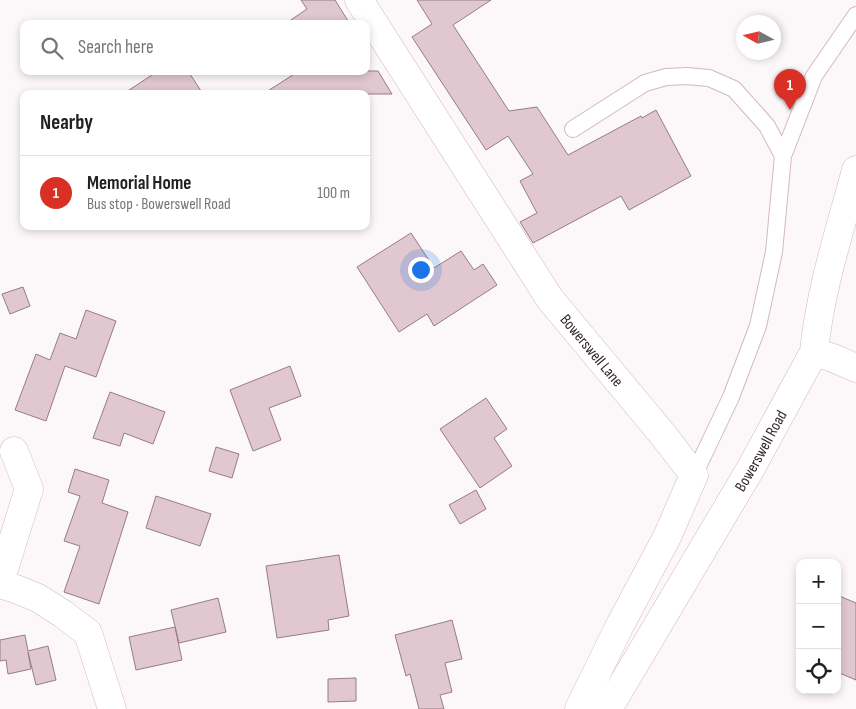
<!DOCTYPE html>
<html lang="en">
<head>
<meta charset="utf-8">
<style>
	body { margin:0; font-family:"Sofia Sans Condensed",sans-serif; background:#f6f6f6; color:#222 }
	.controls { position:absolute; right:15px; bottom:15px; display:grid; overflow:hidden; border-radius:10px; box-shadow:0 2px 8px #0003 }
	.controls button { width:45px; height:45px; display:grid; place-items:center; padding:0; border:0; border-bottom:1px solid #e0e0e0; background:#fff; color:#222; font:25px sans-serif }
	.compass { position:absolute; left:736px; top:15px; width:45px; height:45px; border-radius:50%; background:#fff; box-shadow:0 2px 8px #0003; rotate:278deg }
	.you { position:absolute; left:420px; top:269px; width:18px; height:18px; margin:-12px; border:4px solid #fff; border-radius:50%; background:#1a73e8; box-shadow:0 0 0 8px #1a73e833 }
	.badge { display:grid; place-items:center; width:32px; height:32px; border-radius:50%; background:#d93025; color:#fff; font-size:16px; font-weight:700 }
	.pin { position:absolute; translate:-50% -41px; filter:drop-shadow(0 1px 2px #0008) }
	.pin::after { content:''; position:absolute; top:26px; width:18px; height:15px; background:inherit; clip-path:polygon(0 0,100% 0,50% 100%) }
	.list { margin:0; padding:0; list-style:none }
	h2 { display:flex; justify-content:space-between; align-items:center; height:65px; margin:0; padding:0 20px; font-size:21px }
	h2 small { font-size:16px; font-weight:400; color:#767676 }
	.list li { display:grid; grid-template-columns:32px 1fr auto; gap:15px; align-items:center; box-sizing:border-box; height:75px; padding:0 20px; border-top:1px solid #e0e0e0 }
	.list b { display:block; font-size:19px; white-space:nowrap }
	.list p { margin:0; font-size:16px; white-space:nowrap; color:#767676 }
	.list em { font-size:16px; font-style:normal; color:#767676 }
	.icon { flex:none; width:28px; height:28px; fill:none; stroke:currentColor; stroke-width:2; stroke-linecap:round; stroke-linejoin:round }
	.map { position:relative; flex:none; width:856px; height:709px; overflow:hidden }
	.search { position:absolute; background:#fff; box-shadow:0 2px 8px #0003; left:20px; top:20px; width:350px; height:55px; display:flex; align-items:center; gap:12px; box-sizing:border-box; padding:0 18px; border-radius:10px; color:#767676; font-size:19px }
	.panel { position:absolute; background:#fff; box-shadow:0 2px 8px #0003; left:20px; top:90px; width:350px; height:140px; border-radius:10px }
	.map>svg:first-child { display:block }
	.building { fill:#e1c7cf; stroke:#957d85 }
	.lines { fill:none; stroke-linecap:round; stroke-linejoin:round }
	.service-casing { stroke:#d3b8c0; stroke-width:18 }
	.minor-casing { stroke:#d3b8c0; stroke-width:29 }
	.service { stroke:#fff; stroke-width:16 }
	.minor { stroke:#fff; stroke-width:28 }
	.labels { text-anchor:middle; stroke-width:5; stroke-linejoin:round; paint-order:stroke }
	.street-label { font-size:16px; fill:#34292d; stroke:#fff }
</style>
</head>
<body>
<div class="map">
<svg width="856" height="709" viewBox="0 0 856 709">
	<rect width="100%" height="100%" fill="#fcf7f8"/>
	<!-- building -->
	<path class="building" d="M301,0h34l15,24h-65l22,-15z
		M417,0h74l-38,25 56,86 28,-4 31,48 73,-39 1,2 14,-8 35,66 -62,34 -8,-14 -88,47 -13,-21 17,-9 -17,-32 13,-7 -25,-38 -22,14 -74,-113 20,-13z
		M158,71h30l15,23h-80z
		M299,71h79l14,23h-129z
		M411,233l23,35 27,-17 13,19 9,-6 14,21 -63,41 -7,-12 -28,18 -42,-65z
		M23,287l7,19 -20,8 -8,-20z
		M86,310l30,11 -20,56 -31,-11 -19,55 -31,-11 21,-56 14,6 10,-27 16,6z
		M290,366l11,30 -32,12 12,32 -28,11 -23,-61z
		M110,392l55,20 -12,32 -29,-11 -4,13 -27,-8z
		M486,398l21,31 -13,9 18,28 -32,22 -40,-59z
		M216,447l23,7 -7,24 -23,-7z
		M75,469l34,11 -7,23 26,9 -29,92 -35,-12 16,-46 -16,-5 16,-45 -12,-4z
		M476,490l10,19 -26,15 -11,-19z
		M156,496l55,18 -11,32 -54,-18z
		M339,555l10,61 -21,4 1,10 -52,8 -11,-72z
		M837,595l19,8v77l-19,-8z
		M218,598l8,34 -47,11 -8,-33z
		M452,620l10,39 -17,4 7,29 -12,3 4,14h-25l-9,-35 -4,2 -11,-41z
		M175,627l7,33 -46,10 -7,-33z
		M25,635l3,16 20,-5 8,34 -20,5 -8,-33 3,17 -23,5 -2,-14 -6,1v-21z
		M356,678v23l-28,1v-23z"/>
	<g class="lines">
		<!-- service casing -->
		<g class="service-casing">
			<path id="service" d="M573,129l72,-46 21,-6 21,-1 22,2 25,11 33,37 16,30
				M694,475l37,-78 27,-71 16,-74 9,-96 31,-80 42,-61"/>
		</g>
		<!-- minor casing -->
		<g class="minor-casing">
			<g id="minor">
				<path id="s1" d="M359,0l191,299 114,137 30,39 -27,62 -47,88 -41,84"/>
				<path d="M814,352l19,6 23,10"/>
				<path d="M0,582l29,-93 -15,-38"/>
				<path d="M0,584l16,5 22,9 25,16 25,19 24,76"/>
				<path id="s2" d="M608,709l143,-241 63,-116c6,-62 26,-122 42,-182"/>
			</g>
		</g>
		<!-- service -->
		<use href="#service" class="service"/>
		<!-- minor -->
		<use href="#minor" class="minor"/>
	</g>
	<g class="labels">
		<!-- street labels -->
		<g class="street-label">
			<text dy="6" stroke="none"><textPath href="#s1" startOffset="421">Bowerswell Lane</textPath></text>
			<text dy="6" stroke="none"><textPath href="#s2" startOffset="300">Bowerswell Road</textPath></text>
		</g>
	</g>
</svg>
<div class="controls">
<button>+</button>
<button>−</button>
<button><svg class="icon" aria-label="locate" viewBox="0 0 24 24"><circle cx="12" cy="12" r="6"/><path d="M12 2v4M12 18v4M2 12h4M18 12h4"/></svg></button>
</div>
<svg class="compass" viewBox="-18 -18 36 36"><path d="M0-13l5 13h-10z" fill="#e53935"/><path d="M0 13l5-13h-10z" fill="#767676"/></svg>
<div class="you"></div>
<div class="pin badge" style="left:790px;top:110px">1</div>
<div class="search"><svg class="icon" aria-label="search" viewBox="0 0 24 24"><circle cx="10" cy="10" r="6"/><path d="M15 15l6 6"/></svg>Search here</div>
<section class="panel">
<h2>Nearby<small></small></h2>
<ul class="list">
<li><span class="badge">1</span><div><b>Memorial Home</b><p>Bus stop · Bowerswell Road</p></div><em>100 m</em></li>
</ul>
</section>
</div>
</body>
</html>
